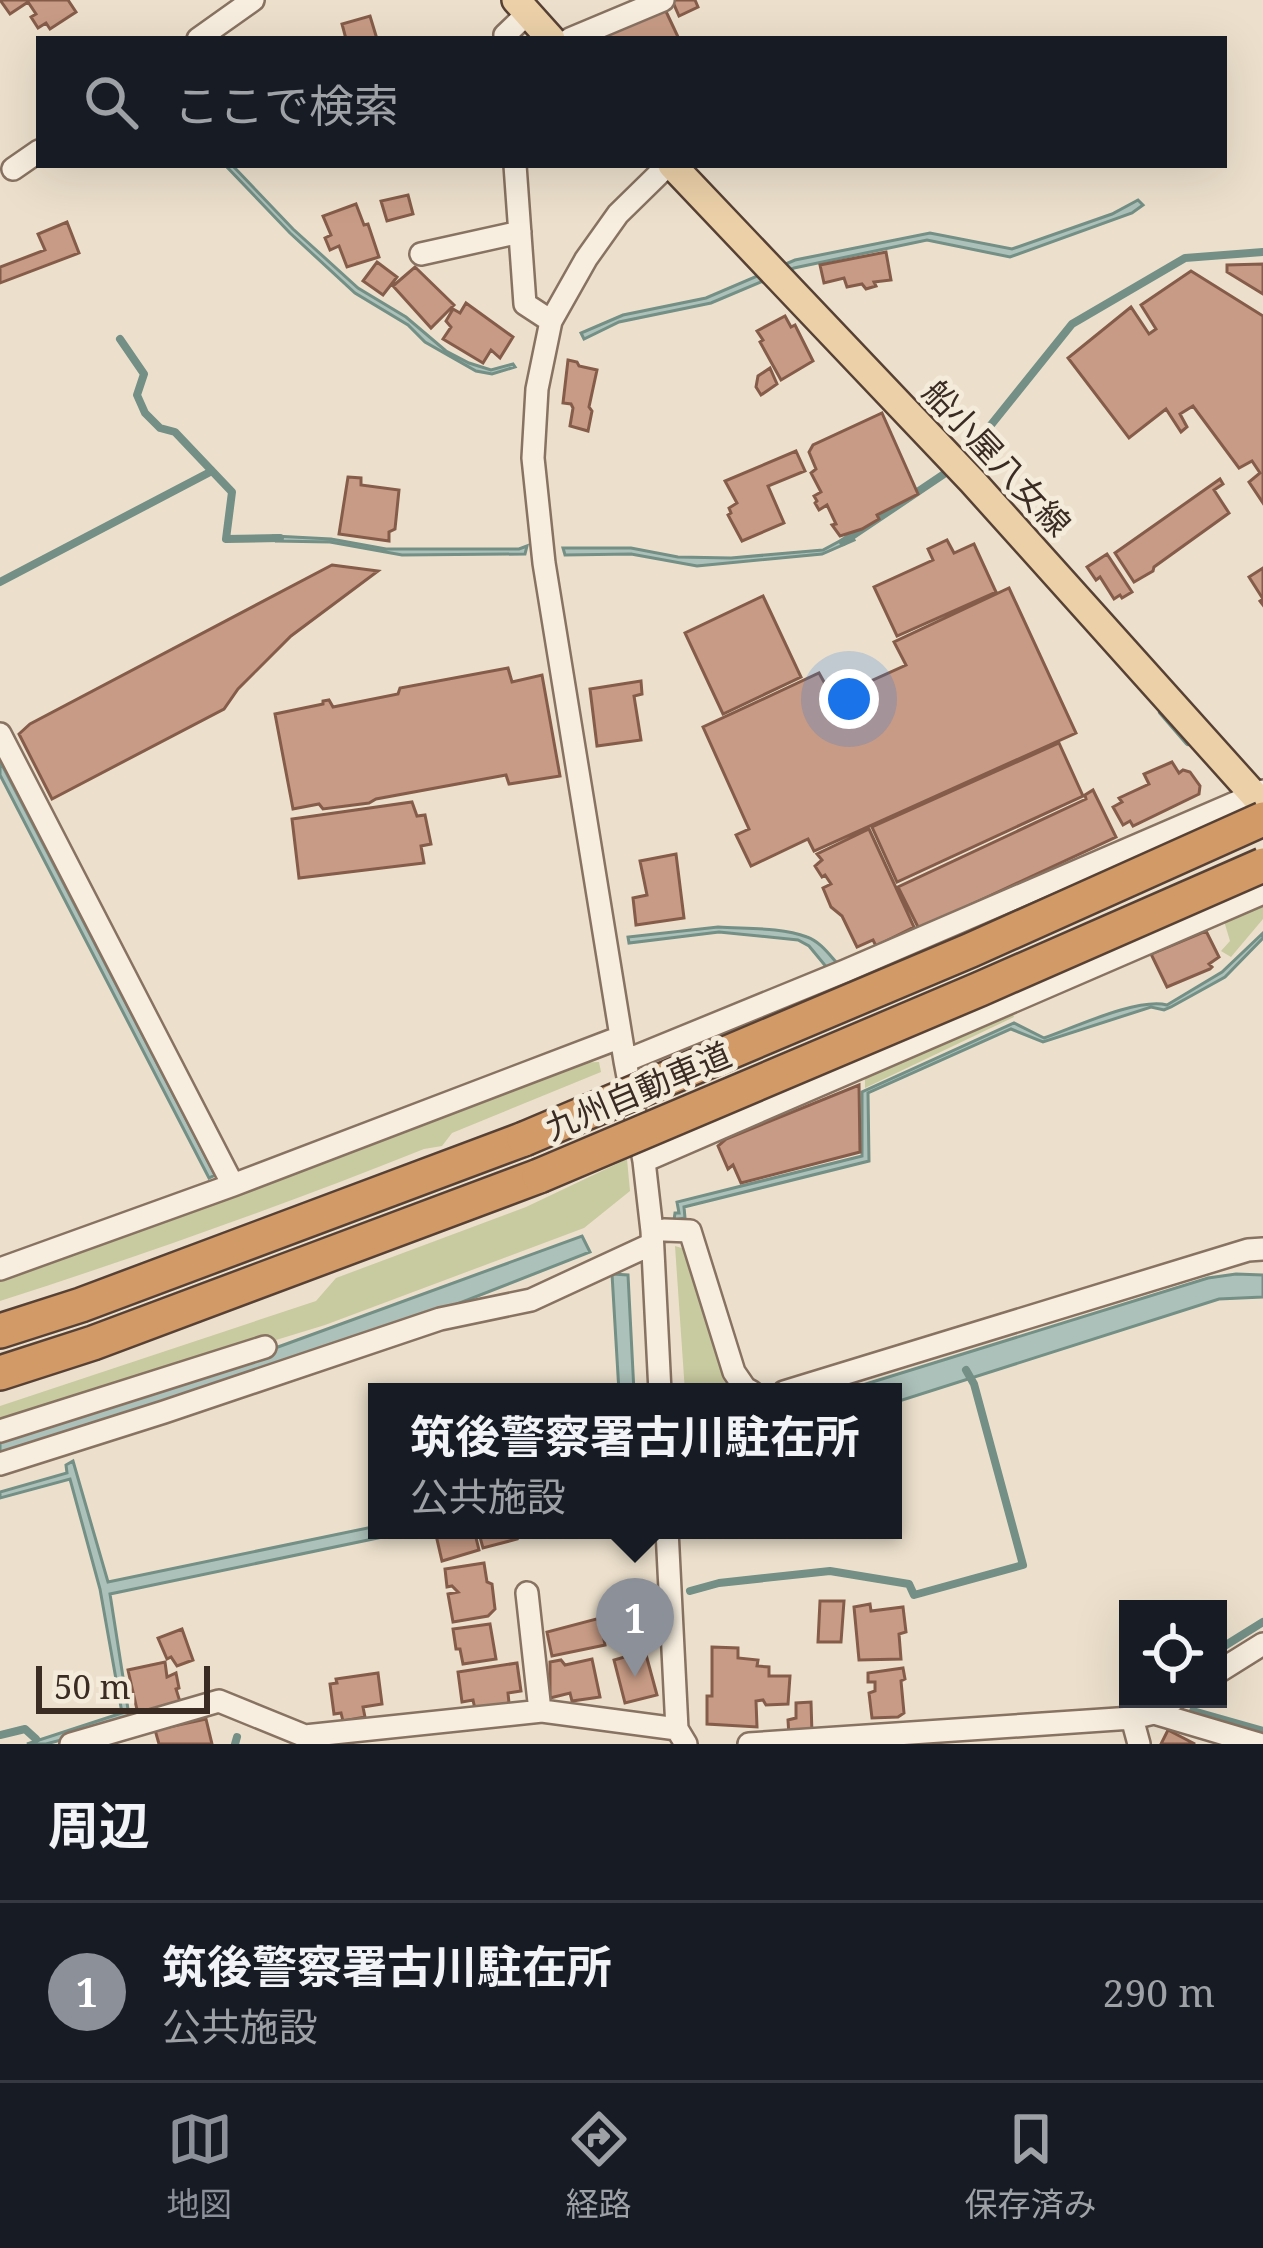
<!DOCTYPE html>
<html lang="ja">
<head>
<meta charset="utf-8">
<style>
	body { margin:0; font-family:"Noto Serif","Noto Sans JP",serif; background:#242831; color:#f1f3f6 }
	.controls { position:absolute; right:36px; bottom:36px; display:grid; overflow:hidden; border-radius:0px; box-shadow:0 12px 48px #0002 }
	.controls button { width:108px; height:108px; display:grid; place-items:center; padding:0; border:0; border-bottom:3px solid #363941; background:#171b24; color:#f1f3f6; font:60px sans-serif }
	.scale { position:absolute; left:36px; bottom:30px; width:174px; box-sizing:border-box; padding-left:12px; border:6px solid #3a2c23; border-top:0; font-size:33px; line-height:42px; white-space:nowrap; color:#3a2c23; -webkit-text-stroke:9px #f4ebdb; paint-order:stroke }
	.you { position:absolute; left:849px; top:699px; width:42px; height:42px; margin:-30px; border:9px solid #fff; border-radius:50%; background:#1a73e8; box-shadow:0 0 0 18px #1a73e833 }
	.badge { display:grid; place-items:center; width:78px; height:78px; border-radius:50%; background:#8c9099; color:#fff; font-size:39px; font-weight:700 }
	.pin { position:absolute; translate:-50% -99px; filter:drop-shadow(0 3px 6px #0008) }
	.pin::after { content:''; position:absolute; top:63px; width:42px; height:36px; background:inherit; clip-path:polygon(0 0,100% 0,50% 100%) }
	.popup { position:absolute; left:368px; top:1383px; width:534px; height:156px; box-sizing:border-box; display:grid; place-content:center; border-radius:0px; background:#171b24; filter:drop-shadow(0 3px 9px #0005); font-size:39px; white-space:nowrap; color:#9ea1a6 }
	.popup b { font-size:45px; color:#f1f3f6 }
	.popup::after { content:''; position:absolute; left:50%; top:100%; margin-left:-24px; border:24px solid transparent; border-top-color:#171b24 }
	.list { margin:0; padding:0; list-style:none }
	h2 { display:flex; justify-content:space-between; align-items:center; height:156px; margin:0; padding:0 48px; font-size:51px }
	h2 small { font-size:39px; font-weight:400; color:#9ea1a6 }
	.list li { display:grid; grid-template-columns:78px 1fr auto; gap:36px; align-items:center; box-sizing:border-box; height:180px; padding:0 48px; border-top:3px solid #363941 }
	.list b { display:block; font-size:45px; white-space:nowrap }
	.list p { margin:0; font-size:39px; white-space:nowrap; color:#9ea1a6 }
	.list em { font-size:39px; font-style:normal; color:#9ea1a6 }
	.icon { flex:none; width:66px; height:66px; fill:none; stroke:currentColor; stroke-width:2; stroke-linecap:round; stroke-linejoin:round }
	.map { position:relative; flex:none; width:1263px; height:1744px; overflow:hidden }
	.search { position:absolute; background:#171b24; box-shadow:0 12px 48px #0002; left:36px; right:36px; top:36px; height:132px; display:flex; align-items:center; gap:30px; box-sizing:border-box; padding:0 42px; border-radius:0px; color:#9ea1a6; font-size:45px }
	.sheet { height:336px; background:#171b24 }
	nav { display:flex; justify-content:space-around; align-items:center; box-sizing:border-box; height:168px; border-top:3px solid #363941; background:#171b24; font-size:33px; color:#9ea1a6 }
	nav a { display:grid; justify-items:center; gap:6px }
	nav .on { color:#8c9099 }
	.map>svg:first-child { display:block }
	.green { fill:#c8caa0 }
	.water { fill:#acc1b9; stroke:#738f86; stroke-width:3 }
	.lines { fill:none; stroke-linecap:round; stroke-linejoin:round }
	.stream { stroke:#738f86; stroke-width:8 }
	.building { fill:#c79b85; stroke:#855c49; stroke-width:3 }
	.minor-casing { stroke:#887261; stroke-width:26 }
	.major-casing { stroke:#574134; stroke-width:32 }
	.highway-casing { stroke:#574134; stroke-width:38 }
	.minor { stroke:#f7eedf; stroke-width:21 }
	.major { stroke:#ebd0a8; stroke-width:27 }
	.highway { stroke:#d29a66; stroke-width:33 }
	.highway-bridge-casing { stroke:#574134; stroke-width:38; stroke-linecap:butt }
	.highway-bridge { stroke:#d29a66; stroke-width:33 }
	.labels { text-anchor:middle; stroke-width:10; stroke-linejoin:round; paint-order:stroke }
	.street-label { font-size:33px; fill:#3a2c23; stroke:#f4ebdb }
</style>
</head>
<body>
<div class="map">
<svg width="1263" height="1744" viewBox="0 0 1263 1744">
	<rect width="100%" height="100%" fill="#ece0cc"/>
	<!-- green -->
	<path class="green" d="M1263,897v22l-32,38 -10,-6 9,-10 -6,-20z
		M1010,1005l4,12 -149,71v-18z
		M599,1062l2,10 -149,61 -10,13 -18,3c-140,56 -281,106 -424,152v-21l435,-160 137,-57z
		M627,1159l3,32 -46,37 -259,97 -325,100v-19l316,-105 20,-23 190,-71z
		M675,1246l10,3 46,139 -13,4h-33z"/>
	<!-- water -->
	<path class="water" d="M225,165h7l61,64 65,59 48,29 40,34 23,12 22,7 22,-6 2,3 -23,7 -16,-3 -51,-29 -17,-17 -53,-32 -65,-60z
		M1138,200l5,5 -11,8 -122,44 -83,-17 -133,28 -83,35 -92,19 -35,17 -3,-6 42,-18 83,-17 89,-38 135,-27 82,16 100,-35z
		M851,535l3,5 -32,14 -125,12 -66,-12 -66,1 -2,-7h68l47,9 53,1 92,-8z
		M274,536l57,3 55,10h133l8,-3 -2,8 -123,1 -72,-13 -54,-1z
		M0,761l215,414 -6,3 -209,-403z
		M718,927c28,2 63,0 89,10 12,4 21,16 30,26l-9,6 -19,-23 -11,-6 -79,-8 -90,11 -1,-6z
		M1263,933v5l-38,39 -54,30 -7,3 -13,-3 -108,35 -32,-13 -143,64 1,68 -185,46 1,11 -11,2 1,-7h4l-2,-11 185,-46v-64l152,-69 30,15c29,-10 95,-41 123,-33l55,-33z
		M582,1236l8,16 -156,61 -434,142v-19l267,-85z
		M612,1274l16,1 6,117h-15z
		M1236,1274l27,1v22l-44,2 -326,104v-11h-53l368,-114z
		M73,1461l35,121 269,-56v4h39l-306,64 20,128 -84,22h-19l95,-31 -22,-124 -30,-110 -70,19v-6l67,-19 -1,-8z"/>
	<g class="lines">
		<!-- stream -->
		<path class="stream" d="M120,339l24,35 -7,21 8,18 15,15 15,4 57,60 -6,47 54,-1
			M962,461l110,-137 113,-66 78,-6
			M843,542l107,-72
			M0,582l212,-111
			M1162,712l26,30
			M690,1591l29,-8 111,-12 79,13 5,11 109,-30 -49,-181 -8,-14
			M1218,1650l45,-28
			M1193,1711l70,20
			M0,1735l25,-6 11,10
			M235,1744l2,-7"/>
	</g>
	<!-- building -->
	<path class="building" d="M0,0h68l8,12 -26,17 -4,-6 -8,5 -7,-11 5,-3 -8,-12 -18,12z
		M672,0h23l3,7 -19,9z
		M663,5l16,34h-89z
		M370,16l7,23h-31l-4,-15z
		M408,195l5,19 -26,7 -6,-20z
		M356,204l8,21 4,-1 11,33 -32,10 -8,-21 -9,4 -5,-12 6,-3 -8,-19z
		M67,222l12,31 -79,30v-16l45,-17 -7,-16z
		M886,252l5,28 -17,2 2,4 -10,3 -4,-5 -15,3 -3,-9 -20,5 -4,-18z
		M377,262l20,15 -14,18 -20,-14z
		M1263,264v30l-36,-22v-7z
		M415,267l39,38 -23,23 -38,-42z
		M1191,271l72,45v187l-14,-21 11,-9 -8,-12 -13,7 -46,-62 -13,8 7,13 -6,5 -15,-23 -37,29 -61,-80 63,-51 18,27 7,-5 -15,-24z
		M466,303l47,34 -13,21 -9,-8 -8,13 -40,-24 8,-12 -5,-6 7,-12 7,4z
		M785,316l6,11 4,-2 18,36 -32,19 -21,-38 3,-2 -6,-9z
		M568,360l9,2 2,4 18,4 -8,37 3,4 -4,20 -18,-5 3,-18 -2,-4 -8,-1z
		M770,368l7,16 -16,11 -5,-8 2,-11z
		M882,413l36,81 -41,21 2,4 -17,10 -22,7 -8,-11 4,-1 -9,-19 -8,5 -4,-7 2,-2 -3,-5 7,-4 -10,-19 5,-4 -7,-17 4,-7z
		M796,451l9,20 -37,15 16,37 -42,18 -14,-26 3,-2 -2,-5 8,-5 -12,-22z
		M348,477l13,1v7l38,5 -4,39 -6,3v9l-50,-7z
		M1220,479l3,5 -9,6 15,23 -75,54 -1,4 -19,11 -19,-29z
		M947,540l7,13 20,-9 22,48 -99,44 -23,-49 59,-27 -5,-11z
		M1107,554l25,38 -10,6 -2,-3 -6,4 -14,-22 -4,3 -9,-13z
		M332,565l46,6 -87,65 -53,53 -14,20 -172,90 -33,-65 11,-10z
		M1263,568v37l-3,-4 3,-2 -14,-22z
		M1009,588l67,145 -262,118 -6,-12 -57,27 -15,-31 13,-6 -46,-102 116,-54 14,25 73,-33 -12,-23z
		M763,596l38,81 -78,37 -38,-81z
		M508,668l4,14 30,-7 18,101 -51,8 -3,-9 -130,24 -7,4 -46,6 -4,-5 -26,5 -18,-95 48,-10v-3l6,-1 4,7 65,-13 2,-6z
		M641,681l1,13 -8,2 7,44 -44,6 -7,-57z
		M1059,743l24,53 -186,86 -25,-55z
		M1172,762l7,11 4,-3 7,2 10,14 -1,8 -66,32 -3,-5 -7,4 -10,-18 9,-5 -3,-4 30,-14 -5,-10z
		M1093,790l23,47 -197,92 -21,-42 188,-88 -1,-4z
		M412,802l5,14 8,-1 6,29 -10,2 3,17 -125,15 -7,-59z
		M869,829l45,98 -38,19 -3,-6 -16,7 -15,-31 -11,-9 -8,-19 8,-4 -6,-9 -3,2 -7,-11 7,-6 -5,-6z
		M676,854l8,64 -48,7 -3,-27 14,-3 -7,-34z
		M1206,931l13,26 -10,7 3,3 -2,2 -43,18 -16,-33z
		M859,1085l1,67 -119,31 -8,-18 -5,4 -10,-23 8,-7z
		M456,1530h18l5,20 -37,11 -6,-26z
		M478,1530h36l3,9 -34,9z
		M484,1563l3,19 5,2 3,25 -7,7 -35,6 -5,-28 10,-2 -6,-6 -5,1 -2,-18z
		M820,1601h24l-3,41h-23z
		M870,1604l1,7 32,-4 3,25 -7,2 2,25 -42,1 -5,-53z
		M600,1618l5,27 -53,11 -5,-24z
		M490,1624l6,35 -33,5 -3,-15h-4l-3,-20z
		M182,1629l11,31 -16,6 -6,-9 -4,2 -9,-21z
		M712,1647l26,1v10l20,2 -1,6 12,1v9h21l-2,28 -22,1 -3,-5 -7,1 1,26 -50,-3v-28h5z
		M645,1651l12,44 -32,8 -11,-43z
		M592,1659l8,38 -28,4 -2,-8 -20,5v-36l11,-2 4,5z
		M165,1662l2,15 9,-4 3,15 -3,1 5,16 -43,9 -10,-44z
		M517,1663l4,28 -13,2 1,10 -34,6 -2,-9 -11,2 -4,-30z
		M903,1668l2,11 -4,2 3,32 -6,4 -26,1 -3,-25 6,-2v-9h-7v-9z
		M378,1673l4,31 -19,3 2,10 -22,4 -2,-8 -7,1 -4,-30 7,-1 -1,-4z
		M811,1702l1,32 -23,2 -1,-16 8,-2v-15z
		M206,1719l6,25h-53l-4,-14z
		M1168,1730l27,14h-34z"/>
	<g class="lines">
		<!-- minor casing -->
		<g class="minor-casing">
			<path id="minor" d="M198,39l55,-39
				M506,39l-1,-4 23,-22
				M570,39l93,-39
				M515,165l10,139 26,17
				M13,169l26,-18
				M421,254l99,-22
				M0,734l233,451
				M625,1061l220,-90 418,-180
				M644,1161l619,-268
				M664,1230l26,1 44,141 11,16 7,4
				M0,1269l233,-84 388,-148
				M660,1392l-8,-161 -8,-70 -19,-100 -81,-498 -11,-105 4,-69 14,-68 35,-62 32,-45 50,-49
				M784,1392l464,-142 15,-1
				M0,1431l265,-84
				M0,1464l164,-52 276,-93 91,-19 121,-56
				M667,1530l10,199 9,15
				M527,1593l13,118
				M1218,1672l45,-28
				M1154,1713l105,31
				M1132,1718l7,26
				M71,1744l148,-43 86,35 237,-25 135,18
				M749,1744l383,-26 22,-5 21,-14"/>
		</g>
		<!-- major casing -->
		<g class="major-casing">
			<path id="major" d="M516,0l35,39
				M672,165l301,317 290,323"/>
		</g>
		<!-- highway casing -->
		<g class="highway-casing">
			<path id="highway" d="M0,1331l81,-26 443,-166
				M0,1373l93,-30 446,-167"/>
		</g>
		<!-- minor -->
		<use href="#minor" class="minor"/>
		<!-- major -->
		<use href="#major" class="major"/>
		<!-- highway -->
		<use href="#highway" class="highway"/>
		<!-- highway-bridge casing -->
		<g class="highway-bridge-casing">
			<path id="highway-bridge" d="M524,1139l447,-189 292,-131
				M539,1176l441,-187 283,-124"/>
		</g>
		<!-- highway-bridge -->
		<use href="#highway-bridge" class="highway-bridge"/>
	</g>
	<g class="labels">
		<!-- street labels -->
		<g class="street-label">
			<text transform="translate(997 458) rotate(47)" y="12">船小屋八女線</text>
			<text transform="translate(638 1091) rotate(-23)" y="12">九州自動車道</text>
		</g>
	</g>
</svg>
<div class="controls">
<button><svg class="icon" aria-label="locate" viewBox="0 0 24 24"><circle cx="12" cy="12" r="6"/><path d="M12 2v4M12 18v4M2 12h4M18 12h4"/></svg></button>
</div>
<div class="scale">50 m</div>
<div class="you"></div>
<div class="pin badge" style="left:635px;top:1677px">1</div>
<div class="popup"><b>筑後警察署古川駐在所</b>公共施設</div>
<div class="search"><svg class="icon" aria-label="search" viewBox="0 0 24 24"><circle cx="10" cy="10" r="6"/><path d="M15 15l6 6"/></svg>ここで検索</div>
</div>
<section class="sheet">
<h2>周辺<small></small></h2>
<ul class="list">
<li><span class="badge">1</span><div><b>筑後警察署古川駐在所</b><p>公共施設</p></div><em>290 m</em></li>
</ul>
</section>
<nav>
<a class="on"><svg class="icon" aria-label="map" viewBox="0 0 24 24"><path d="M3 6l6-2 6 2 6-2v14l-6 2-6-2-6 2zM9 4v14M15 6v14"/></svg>地図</a>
<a><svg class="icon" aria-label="directions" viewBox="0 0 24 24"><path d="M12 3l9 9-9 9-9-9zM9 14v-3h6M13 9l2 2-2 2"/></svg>経路</a>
<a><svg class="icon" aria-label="saved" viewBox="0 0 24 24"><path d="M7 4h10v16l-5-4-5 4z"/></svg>保存済み</a>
</nav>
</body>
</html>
